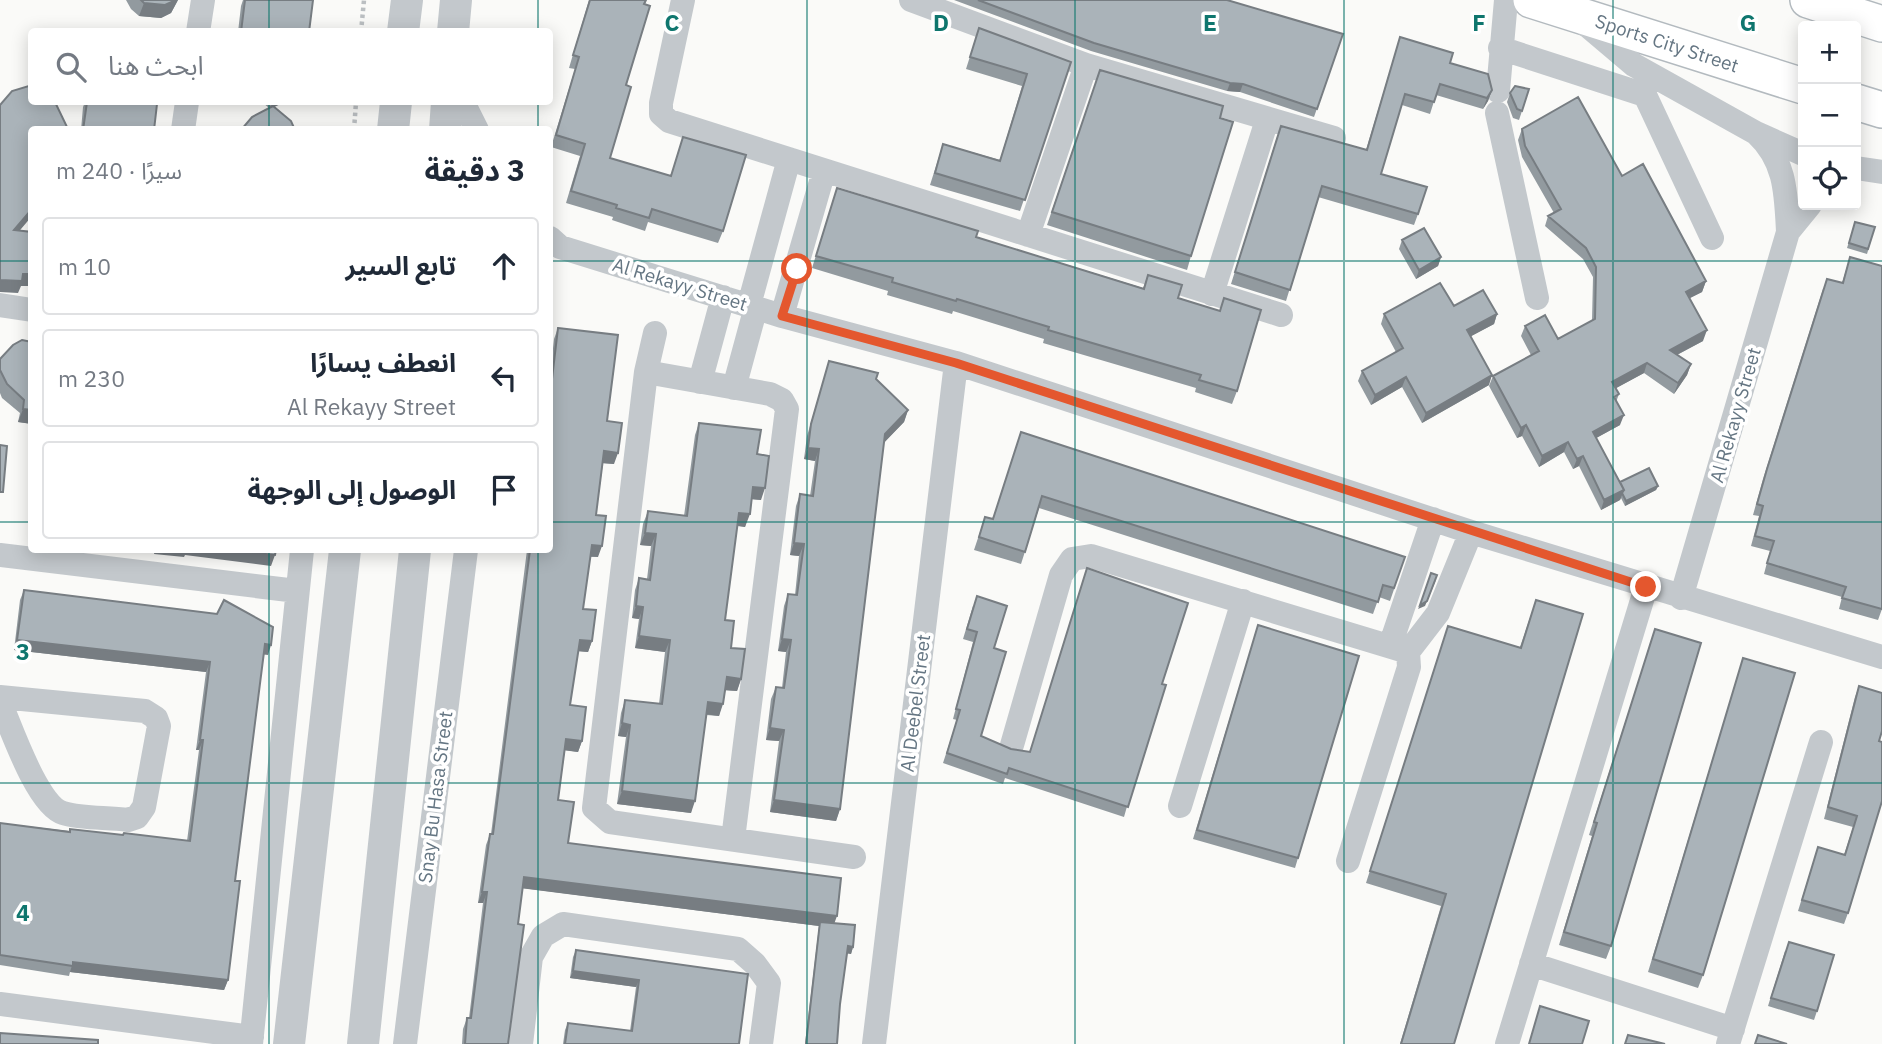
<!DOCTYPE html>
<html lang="ar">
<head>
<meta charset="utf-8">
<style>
	body { margin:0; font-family:"IBM Plex Sans","Noto Sans Arabic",sans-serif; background:#f6f6f7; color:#1f2937; direction:rtl }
	.controls { position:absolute; right:21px; top:21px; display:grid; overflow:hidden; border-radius:7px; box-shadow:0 4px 18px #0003 }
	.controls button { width:63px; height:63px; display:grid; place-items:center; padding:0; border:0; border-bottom:2px solid #e0e1e3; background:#fff; color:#1f2937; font:35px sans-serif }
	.stop { position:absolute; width:21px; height:21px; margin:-16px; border:5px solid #e4572e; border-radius:50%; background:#fff }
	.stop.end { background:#e4572e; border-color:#fff; box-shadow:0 2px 7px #0008 }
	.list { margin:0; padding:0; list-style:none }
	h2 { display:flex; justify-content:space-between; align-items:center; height:91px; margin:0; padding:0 28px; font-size:30px }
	h2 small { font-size:23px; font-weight:400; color:#747a83 }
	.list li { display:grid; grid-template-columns:46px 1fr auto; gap:21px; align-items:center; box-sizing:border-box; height:98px; margin:0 14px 14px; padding:0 14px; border:2px solid #e0e1e3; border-radius:7px }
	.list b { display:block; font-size:26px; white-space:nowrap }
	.list p { margin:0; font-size:23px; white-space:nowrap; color:#747a83 }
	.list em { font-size:23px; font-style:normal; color:#747a83 }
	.icon { flex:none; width:38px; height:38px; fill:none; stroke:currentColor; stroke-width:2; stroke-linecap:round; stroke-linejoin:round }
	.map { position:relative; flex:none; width:1882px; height:1044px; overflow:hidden; direction:ltr }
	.search { position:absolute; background:#fff; box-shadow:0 4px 18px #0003; left:28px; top:28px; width:525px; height:77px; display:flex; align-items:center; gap:18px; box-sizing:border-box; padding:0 24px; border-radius:7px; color:#747a83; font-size:26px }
	.panel { position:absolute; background:#fff; box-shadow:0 4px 18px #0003; left:28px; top:126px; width:525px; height:427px; border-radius:7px; direction:rtl }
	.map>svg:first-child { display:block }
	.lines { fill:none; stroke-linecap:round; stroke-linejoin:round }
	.secondary-casing { stroke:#b3babf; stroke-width:38 }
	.path { stroke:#bbbfc2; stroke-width:4.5; stroke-dasharray:3.5 3.5; stroke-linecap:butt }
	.minor { stroke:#c3c8cc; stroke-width:24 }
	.tertiary { stroke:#c3c8cc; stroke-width:32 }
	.secondary { stroke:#fff; stroke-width:35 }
	.wall { fill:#929a9f }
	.shaded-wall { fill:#777d82 }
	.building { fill:#aab3b9; stroke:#777d82; stroke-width:2 }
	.route { stroke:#e4572e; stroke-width:9 }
	.grid { fill:none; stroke:#0f766e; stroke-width:2; stroke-opacity:0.55 }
	.labels { text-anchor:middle; stroke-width:7; stroke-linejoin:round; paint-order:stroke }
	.street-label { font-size:19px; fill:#657683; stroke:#fff }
	.grid-label { font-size:23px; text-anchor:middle; font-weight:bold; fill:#0f766e; stroke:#fff; stroke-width:7; stroke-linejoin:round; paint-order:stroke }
</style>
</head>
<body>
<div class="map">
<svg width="1882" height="1044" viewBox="0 0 1882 1044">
	<rect width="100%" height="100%" fill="#fafaf8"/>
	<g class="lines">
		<!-- secondary casing -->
		<g class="secondary-casing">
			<path id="secondary" d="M1531,0l272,86
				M1808,0l74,24
				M1856,102l26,8"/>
		</g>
		<!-- path -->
		<path class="path" d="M361,32l3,-32
			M354,130l2,-28"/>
		<!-- minor -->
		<path class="minor" d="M683,0l-22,103v11l8,7 612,194
			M911,0l175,65 -58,170
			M1582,21l52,44 122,68 47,21
			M198,32l5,-32
			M1500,48l145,47 67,143
			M1086,65l248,73
			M1498,91l8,-91
			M463,102l14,28
			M1497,113l40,185
			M183,130l4,-28
			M1856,168l26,4
			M1788,232l22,-27
			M550,238l10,9 222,69 174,47 515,169 411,125
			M1212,294l55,-174
			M0,305l32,5
			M749,305l40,-146
			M782,316l42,-145
			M646,372l9,-39
			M700,382l23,-85
			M734,388l22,-81
			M0,555l297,36
			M1681,598l107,-366c-2,-39 -2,-71 -32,-99
			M1390,646l43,-127
			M1408,652l30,-39 33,-81
			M0,697l145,14 11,7 3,8 -15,81 -7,10 -9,3c-21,-3 -45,-1 -65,-7 -26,-8 -52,-86 -63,-111
			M1012,745l49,-170 11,-16 19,-3 317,96 1,15 -61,194
			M1180,806l63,-205
			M733,839l54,-430 -5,-9 -12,-6 -124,-22 -52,436 16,14 244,35
			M1531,964l202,65
			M0,1004l252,33
			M251,1044l51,-494
			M405,1044l61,-494
			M521,1044l10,-87 12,-21 20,-12 175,25 17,15 14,19 -8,61
			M874,1044l82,-681
			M1507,1044l139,-457
			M1728,1044l93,-302"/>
		<!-- tertiary -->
		<path class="tertiary" d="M403,32l4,-32
			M453,32l3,-32
			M393,130l3,-28
			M445,130l2,-28
			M289,1044l56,-494
			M363,1044l52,-494"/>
		<!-- secondary -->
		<use href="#secondary" class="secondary"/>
	</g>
	<!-- wall -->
	<path class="wall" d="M126,0h52l-7,13 -10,5 -22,-2 -8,-7z
		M243,0h70l-4,32h-71l3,-26z
		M589,0h57l-36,158 61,18 12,-39 40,94 -5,12 -70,-21 -3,9 -33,-11 1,-3 -47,-14 14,-47 -29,-9 24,-78 -6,-1z
		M954,0h273l116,34 -29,83 -74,-25 -13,-1 -136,-40z
		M979,28l92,34 -51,149 -90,-26 13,-41 57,16 22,-74 -56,-17z
		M1400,37l50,26 42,27 -4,11 -5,8 -47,-14 -6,19 -28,-9 -21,69 37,40 -4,11 -96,-28 -32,104 -55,-17 46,-147 89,13z
		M1100,70l120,48 -29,138 -4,14 -140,-45z
		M1510,93l12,18 -3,9 -6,-2 -6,-16z
		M85,102h53l16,28h-73l2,-23z
		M262,102h23l-16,6z
		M1522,129l100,47 84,105 -4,11 -12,6 13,43 -26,14 14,9 -4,11 -13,19 -30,-21 -28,15 3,6 -3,8 4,23 -24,13 24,44 38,4 -2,4 -31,16 -4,-8 -1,2 -19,10 -22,-44 -6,3 -9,-17 -25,15 -17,-31 -5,2 -28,-52 4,-10 38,-21 -10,-19 4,-10 33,13 34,-18 1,-44 -10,-18 -38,-33 3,-10 6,-3 -32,-56 -4,-17z
		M837,188l139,49 167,51 5,-13 30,23 42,13 4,-13 13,93 -5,13 -37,-12 1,-4 -153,-45 1,-4 -91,-28 -1,3 -65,-19 1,-4 -76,-23z
		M1855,222l20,5 -8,27 -20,-6z
		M1402,240l39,17 -3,9 -22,13 -17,-30z
		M1850,257l32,352 -4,11 -39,-11 3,-12 -78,-23 6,-23 -19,-5 8,-30 -6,-1 10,-36 60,-190 19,-6z
		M1454,306l43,8 -3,10 -23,12 18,49 -67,38 -20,-36 -31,18 -13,-24 4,-10 34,-19 -15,-28 3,-10z
		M558,328l49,93 7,43 -11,-1 -7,52 2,42h-8l-7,52 9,32 -4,11 -10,-1 -8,54 12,36 -4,11 -13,-2 -7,50 10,43 266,80 19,24 -2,7 -4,-1 -7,51 -3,40h-32l14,-118 -297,-38 -4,36 -10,120h-46l1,-15 4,-11h2l14,-115h-5l8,-58 4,-11h1l36,-284h23v-174l4,-37z
		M32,342v82l-14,-2 2,-9 -18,-15 -2,-5v-34z
		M829,361l47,18 32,31 -4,12 -20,20 -44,367 -4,12 -66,-9 9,-71 -13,-1 5,-41 5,-12 6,1 4,-36 -8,-1 6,-45 4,-12 7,1 4,-39 -9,-1 6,-49 4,-12 10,2 5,-35 -11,-2 3,-23z
		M699,423l58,31 4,46 -9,-1 -7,28 -8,-1 -12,94 6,28 10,31 -4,12 -12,-1 -6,26 -13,-1 -15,98 -74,-9 9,-67 -8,-1 3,-23 4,-13 34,4 6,-52 -30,-4 4,-29 -7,-1 3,-28 4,-12 8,1 4,-33 -11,-1 3,-21 5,-13 36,5 11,-81z
		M1021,432l384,125 -15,44 -11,-4 -6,17 -334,-106 -18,56 -47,-14 11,-33 8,2z
		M24,590l244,65 -5,-1 -28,227 -7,99 -4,10 -154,-18 -1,4 -69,-11v-142l69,8 118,10 12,-91h-3l10,-78 -192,-22 6,-50z
		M1536,600l-82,444h-54l41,-138 -75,-23 78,-245 76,9z
		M973,606l21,42 -13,88 30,13 18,3 133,-68 -38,133 -119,-39 -2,6 -60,-21 14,-43 -4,-1 20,-77 -10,-3z
		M1258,625l40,233 -3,10 -102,-29z
		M1655,629l-44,317 -5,13 -47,-14 33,-109 -3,-1z
		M1743,658l-40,317 -5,13 -50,-16z
		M1859,686l20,55 -31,172 -4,11 -46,-13 20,-64 26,8 9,-28 -29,-8 31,-122z
		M576,950l172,24 -9,70h-176l2,-14 3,-7 62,8 6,-44 -66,-9 3,-21z
		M1785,951l32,60 -3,9 -46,-14z"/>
	<!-- shaded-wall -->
	<path class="shaded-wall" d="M178,0l-7,13 -10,5 -22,-2 5,-13z
		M1230,83l13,1 -3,8 -13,-1z
		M1492,90l-4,11 -5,8 4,-11z
		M273,102h12l-15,7z
		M32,209v7l-22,26 4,-12z
		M1441,257l-3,9 -22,13 3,-9z
		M23,274h9v12h-11l-3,7 -18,-1v-12z
		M1706,281l-4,11 -20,10 4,-10z
		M1497,314l-3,10 -30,16 3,-10z
		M1707,330l-4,11 -36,19 3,-10z
		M1647,363l-3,10 -35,19 3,-10z
		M1691,364l-4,11 -13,19 4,-11z
		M1492,375l-3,10 -67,38 4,-10z
		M1406,377l-4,10 -31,18 4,-10z
		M23,409l9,1v14l-14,-2z
		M908,410l-4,12 -23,24 4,-12z
		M1624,415l-4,10 -31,17 4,-10z
		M1526,425l-4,11 -5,2 4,-10z
		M1568,442l-4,10 -25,15 3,-11z
		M808,448l11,1 -4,12 -11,-2z
		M604,451l14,2 -4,11 -14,-1z
		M1583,456l-4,10 -6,3 4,-10z
		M1658,486l-2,4 -31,16 1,-5z
		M753,487l12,1 -4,12 -12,-1z
		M1624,490l-4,10 -19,10 3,-10z
		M739,513l11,1 -5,13 -11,-2z
		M645,533l11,1 -5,12 -11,-1z
		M794,543l10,1 -5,12 -9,-1z
		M592,545l10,1 -4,11 -10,-1z
		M155,550h73l47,5 -4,11 -86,-11 -1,2 -30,-3z
		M1436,580l-11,26 -7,3 2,-4z
		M636,606l7,1 -4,12 -7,-1z
		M639,636l31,4 -5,12 -30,-4z
		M782,639l9,1 -5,12 -8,-1z
		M17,640l193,22 -4,10 -192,-22z
		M580,640l12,1 -4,11 -12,-1z
		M265,644l6,1 -3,10 -7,-1z
		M727,677l14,2 -4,12 -15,-1z
		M708,702l15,2 -4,12 -15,-2z
		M622,723l8,2 -4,12 -8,-1z
		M770,728l14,2 -5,11 -13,-1z
		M566,739l16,2 -4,11 -16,-2z
		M200,740h3l-4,10h-3z
		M622,791l73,10 -4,12 -74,-9z
		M774,800l66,9 -4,12 -66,-9z
		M524,877l313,39 -4,11 -13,-5 -1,4 -299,-38z
		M482,892h5l-4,11h-5z
		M848,946l5,1 -2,7 -6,-1z
		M73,962l155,18 -4,10 -154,-18z
		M573,971l66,9 -3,7 -66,-9z"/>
	<!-- building -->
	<path class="building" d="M141,0h35l-11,5 -21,-2z
		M245,0h68l-4,32h-68z
		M590,0h56l-2,4 6,2 -24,79 5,2 -21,71 61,18 12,-39 63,18 -23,76 -71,-22 -3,9 -33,-10 1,-3 -46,-14 14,-47 -29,-9 23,-78 -6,-2z
		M978,0h249l116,34 -26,75 -74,-25 -13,-1 -136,-40z
		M979,28l92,34 -46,138 -90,-27 8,-29 57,17 27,-87 -57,-17z
		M1400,37l53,16 -3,10 38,11 4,16 -5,8 -47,-14 -6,18 -29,-8 -24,80 46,13 -9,27 -96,-28 -32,104 -55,-18 46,-146 86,24z
		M1100,70l123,36 -3,12 13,4 -42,134 -139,-44z
		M32,85v17h23l13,27 -12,-1v2h-24v79l-18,21 18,2v42h-9l-1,7 -22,-1v-175l12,-14z
		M1515,86l14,3 -7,22 -5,-2 -7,-16z
		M1578,97l44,79 21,-12 63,117 -20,11 21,38 -37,20 21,14 -13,19 -31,-20 -35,19 7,12 -5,3 10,18 -31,17 31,58 -20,10 -21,-44 -6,3 -9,-17 -26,14 -16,-31 -5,3 -28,-52 46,-25 -14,-25 20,-11 13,24 37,-20 1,-52 -10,-19 -38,-32 13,-7 -36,-63 -3,-17z
		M87,102h51l19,2 -3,26h-71z
		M273,106l18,15 4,9h-54l11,-13z
		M837,188l141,43 -2,6 168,52 4,-14 34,10 -4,13 42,13 4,-13 37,12 -24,81 -38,-11 2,-5 -153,-45 1,-3 -92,-28 -1,2 -64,-19 1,-4 -77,-22z
		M1855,222l20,5 -7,22 -19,-6z
		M1424,228l17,29 -22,13 -17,-30z
		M1850,257l32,9v343l-40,-11 4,-11 -79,-24 7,-22 -19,-5 8,-30 -6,-2 10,-35 60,-190 16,4z
		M1440,283l14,23 29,-16 14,24 -30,16 25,45 -66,38 -20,-36 -31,18 -13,-24 41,-23 -19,-34z
		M558,328l60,7 -11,86 15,2 -4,30 -14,-2 -8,64 10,1 -4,30 -10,-1 -9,64 13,1 -4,31 -12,-1 -10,65 16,2 -4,34 -16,-2 -8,61 16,2 -6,41 273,35 -4,38 -313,-39 -6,47 6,1 -16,119h-43l2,-26h4l16,-126h-5l8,-58h3l37,-284h20v-154z
		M22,340l10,2v68l-9,-1 1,-9 -17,-16 -7,-14v-11l13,-14z
		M829,361l49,12 -2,6 32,31 -23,24 -45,375 -66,-9 10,-70 -14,-2 6,-41 8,1 7,-48 -9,-1 6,-45 9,1 7,-51 -10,-1 6,-49 13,2 6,-47 -11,-1 3,-24z
		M699,423l62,7 -4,24 12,2 -4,32 -12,-1 -3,27 -11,-1 -14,107 9,1 -3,27 14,1 -4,30 -14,-2 -4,27 -15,-2 -13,99 -73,-10 8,-66 -8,-2 3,-23 37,4 8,-64 -31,-4 4,-29 -7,-1 3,-28 11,2 6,-46 -11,-1 3,-22 39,5z
		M1021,432l384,125 -11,31 -11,-3 -5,17 -336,-106 -17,56 -46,-15 6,-20 8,2z
		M0,445l7,1 -4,46h-3z
		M1649,468l9,18 -32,15 -4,-8 2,-3 -4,-8z
		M228,550h48l-1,5z
		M1087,568l101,35 -26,81 4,1 -38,122 -119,-39 -2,6 -60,-21 13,-43 -4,-1 21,-77 -10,-3 10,-33 30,10 -13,42 12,4 -25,84 30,13 19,3z
		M1431,573l6,2 -10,26 -7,4z
		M24,590l193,24 7,-14 49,27 -2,18 -6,-1 -30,237h5l-12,99 -155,-18v4l-73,-11v-132l70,9v-3l53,6 1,-2 66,8 13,-101h-3l10,-78 -193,-22z
		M1536,600l47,14 -129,430h-53l45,-150 -76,-23 78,-245 73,22z
		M1258,625l101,31 -61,202 -101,-28z
		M1655,629l46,14 -90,303 -47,-14 33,-109 -3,-1z
		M1743,658l52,15 -92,302 -50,-16z
		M1859,686l23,7v38l-3,10 3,1v59l-34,112 -46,-13 16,-53 27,8 12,-39 -29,-9z
		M820,922l35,3 -2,22 -5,-1 -8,58 -3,40h-31z
		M1789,942l45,13 -17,56 -46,-13z
		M576,950l172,24 -9,70h-174l3,-21 64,8 7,-51 -66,-9z
		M1540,1006l49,15 -7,23h-53z
		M0,1033l98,7v4h-98z
		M1628,1035l37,9h-40z
		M1758,1035l29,9h-32z"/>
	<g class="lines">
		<!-- route -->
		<path class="route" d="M797,269l-15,47 174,47 690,224"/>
	</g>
	<!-- grid -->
	<path class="grid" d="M269,0v32M538,0v32M807,0v1044M1075,0v1044M1344,0v1044M1613,0v1044M269,102v28M538,102v28M0,261h32M550,261h1332M0,522h32M550,522h1332M269,550v494M538,550v494M0,783h1882"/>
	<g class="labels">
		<!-- street labels -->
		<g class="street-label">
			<text transform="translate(1667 43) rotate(18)" y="7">Sports City Street</text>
			<text transform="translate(680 284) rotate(17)" y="7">Al Rekayy Street</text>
			<text transform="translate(1735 415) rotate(-74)" y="7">Al Rekayy Street</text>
			<text transform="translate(915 703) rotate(-83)" y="7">Al Deebel Street</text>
			<text transform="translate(435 797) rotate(-83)" y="7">Snay Bu Hasa Street</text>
		</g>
	</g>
	<g class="grid-label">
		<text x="672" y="31">C</text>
		<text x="941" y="31">D</text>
		<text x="1210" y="31">E</text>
		<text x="1479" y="31">F</text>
		<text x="1748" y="31">G</text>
		<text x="23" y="660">3</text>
		<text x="23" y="921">4</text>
	</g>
</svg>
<div class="controls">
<button>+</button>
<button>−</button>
<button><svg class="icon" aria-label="locate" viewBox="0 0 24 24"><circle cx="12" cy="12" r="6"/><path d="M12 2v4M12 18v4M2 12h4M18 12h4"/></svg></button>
</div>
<div class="stop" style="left:797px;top:269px"></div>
<div class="stop end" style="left:1646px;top:587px"></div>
<div class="search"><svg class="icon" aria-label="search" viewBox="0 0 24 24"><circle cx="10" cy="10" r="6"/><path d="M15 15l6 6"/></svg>ابحث هنا</div>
<section class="panel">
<h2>3 دقيقة<small>سيرًا · 240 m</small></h2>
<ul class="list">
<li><svg class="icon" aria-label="ahead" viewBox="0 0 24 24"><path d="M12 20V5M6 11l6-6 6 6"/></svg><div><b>تابع السير</b></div><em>10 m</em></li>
<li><svg class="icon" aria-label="left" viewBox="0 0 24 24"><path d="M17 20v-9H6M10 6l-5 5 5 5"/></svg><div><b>انعطف يسارًا</b><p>Al Rekayy Street</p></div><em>230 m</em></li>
<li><svg class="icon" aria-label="arrive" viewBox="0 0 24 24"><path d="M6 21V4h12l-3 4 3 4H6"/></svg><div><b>الوصول إلى الوجهة</b></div></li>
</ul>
</section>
</div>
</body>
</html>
